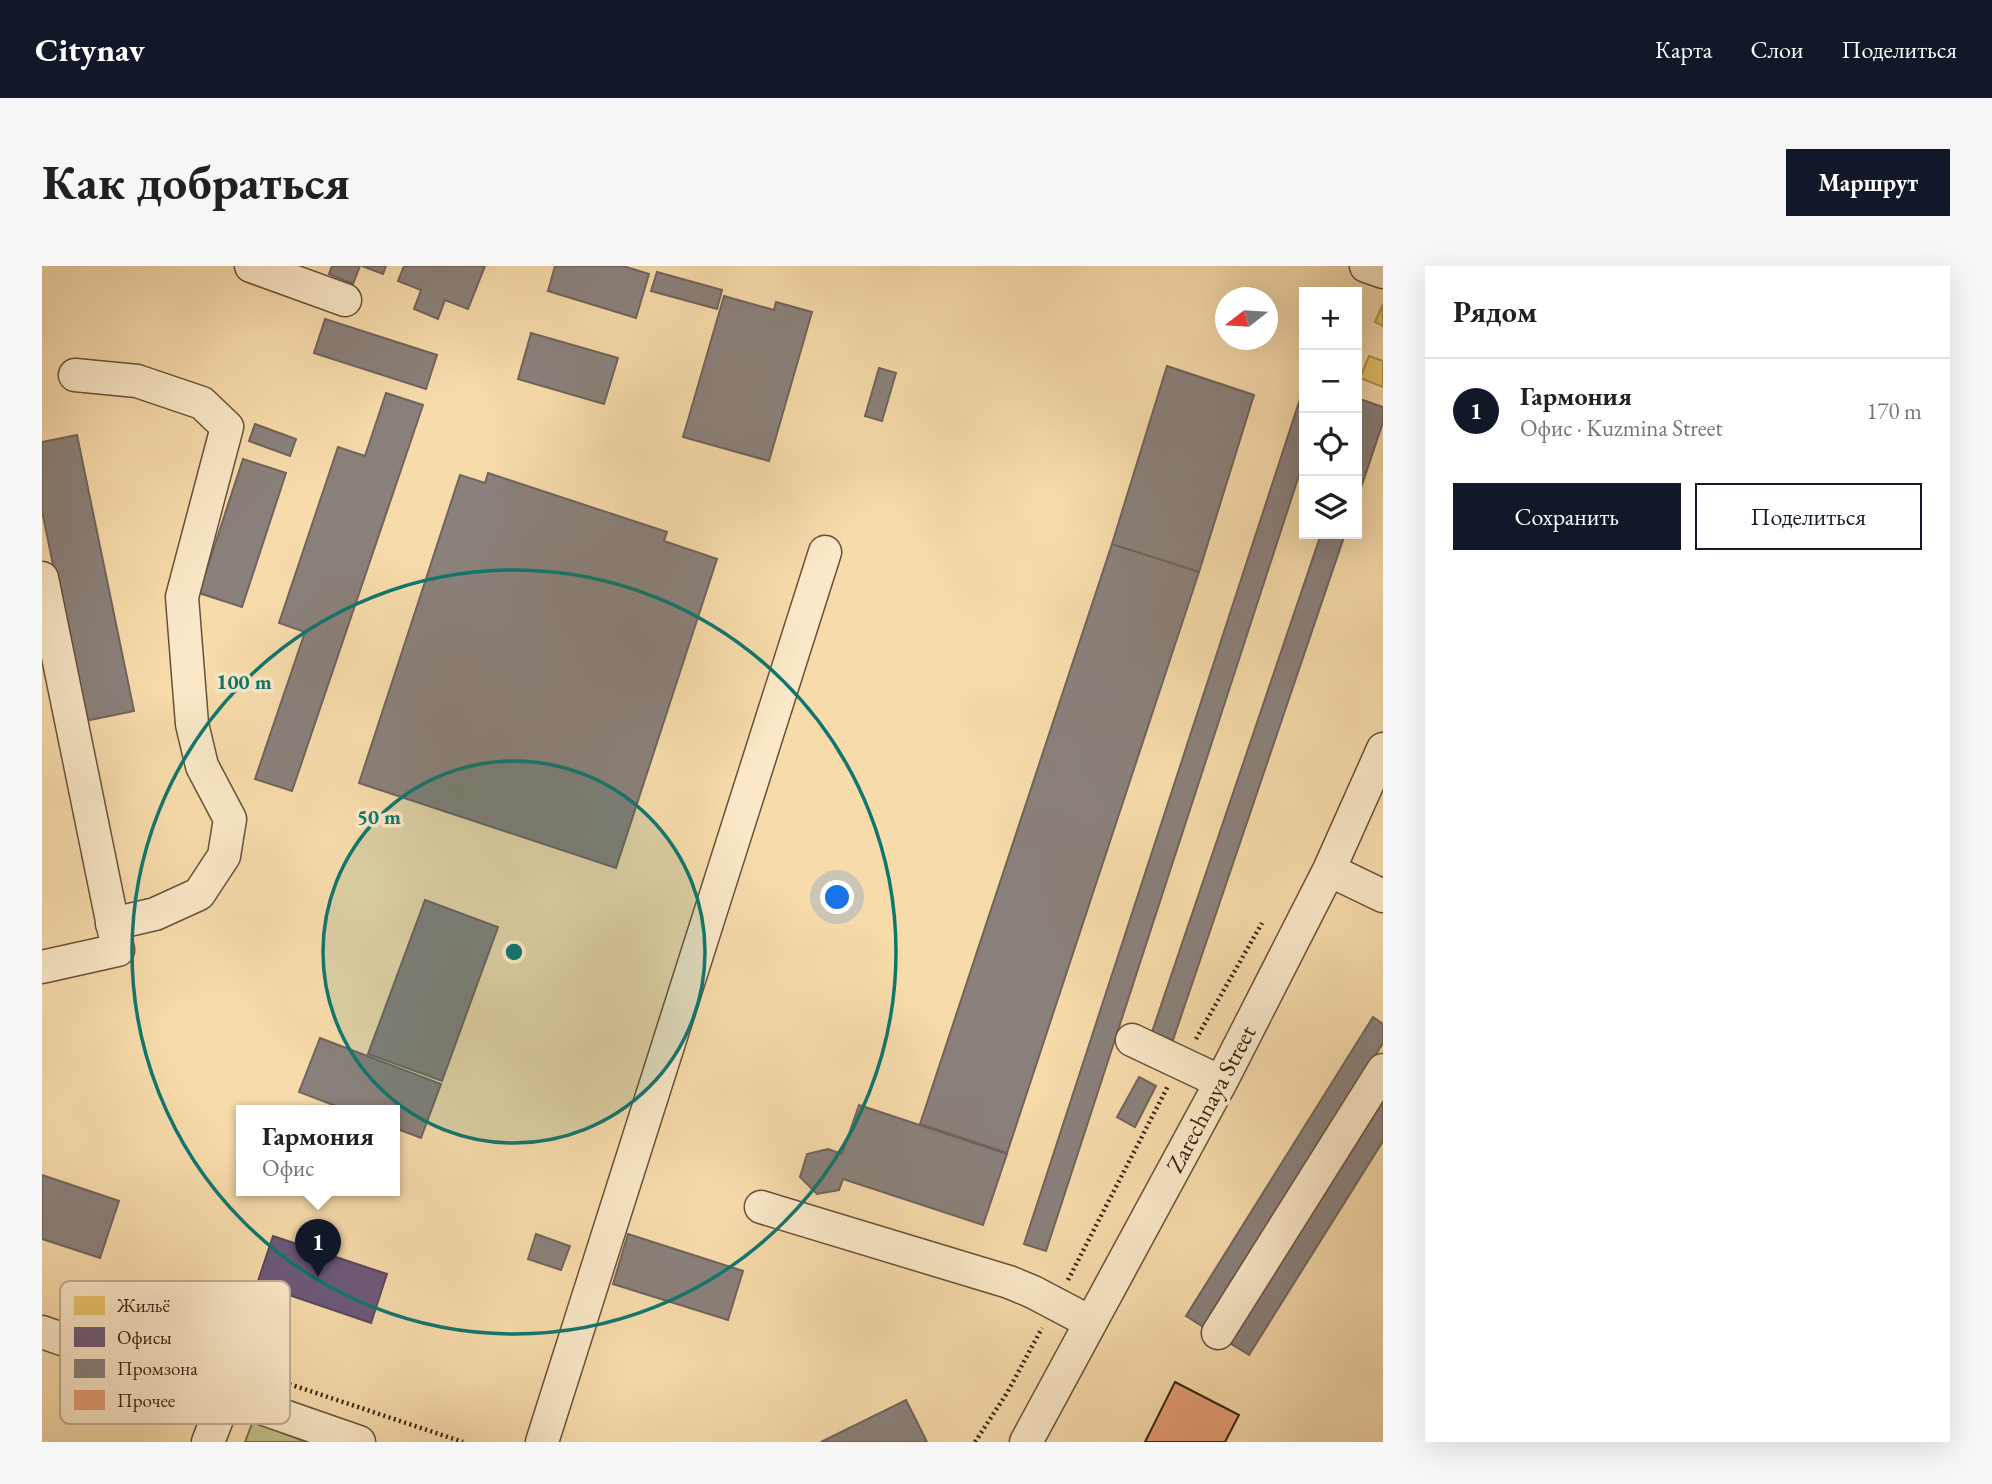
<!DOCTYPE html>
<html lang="ru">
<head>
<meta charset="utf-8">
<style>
	body { margin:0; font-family:"EB Garamond",serif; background:#f6f6f6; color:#202124 }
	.controls { position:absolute; right:21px; top:21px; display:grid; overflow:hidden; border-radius:0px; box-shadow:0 7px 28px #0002 }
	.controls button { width:63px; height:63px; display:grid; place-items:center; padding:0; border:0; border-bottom:2px solid #e0e0e0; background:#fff; color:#202124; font:35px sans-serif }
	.compass { position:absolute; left:1173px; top:21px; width:63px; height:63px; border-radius:50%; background:#fff; box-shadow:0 7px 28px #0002; rotate:253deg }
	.you { position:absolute; left:796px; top:632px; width:24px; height:24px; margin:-18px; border:5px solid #fff; border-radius:50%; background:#1a73e8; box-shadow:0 0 0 10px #1a73e833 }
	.badge { display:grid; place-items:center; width:46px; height:46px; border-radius:50%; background:#111827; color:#fff; font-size:23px; font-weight:700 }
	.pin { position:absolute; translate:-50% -58px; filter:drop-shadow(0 2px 4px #0008) }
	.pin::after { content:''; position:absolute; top:37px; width:24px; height:21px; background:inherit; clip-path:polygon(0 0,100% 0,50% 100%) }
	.popup { position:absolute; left:194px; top:839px; width:164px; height:91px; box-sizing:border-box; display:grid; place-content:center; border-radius:0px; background:#fff; filter:drop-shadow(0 2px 5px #0005); font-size:23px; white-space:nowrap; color:#757577 }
	.popup b { font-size:26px; color:#202124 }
	.popup::after { content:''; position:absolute; left:50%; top:100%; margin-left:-14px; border:14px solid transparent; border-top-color:#fff }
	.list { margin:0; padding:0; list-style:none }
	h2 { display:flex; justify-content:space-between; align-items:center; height:91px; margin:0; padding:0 28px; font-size:30px }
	h2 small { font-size:23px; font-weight:400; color:#757577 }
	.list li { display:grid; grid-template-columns:46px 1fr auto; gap:21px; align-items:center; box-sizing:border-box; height:105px; padding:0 28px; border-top:2px solid #e0e0e0 }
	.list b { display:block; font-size:26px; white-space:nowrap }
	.list p { margin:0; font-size:23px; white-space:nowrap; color:#757577 }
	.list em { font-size:23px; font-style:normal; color:#757577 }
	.actions { display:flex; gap:14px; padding:21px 28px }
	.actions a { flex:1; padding:16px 0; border:2px solid #111827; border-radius:0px; text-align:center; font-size:24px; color:#111827 }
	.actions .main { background:#111827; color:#fff }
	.icon { flex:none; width:38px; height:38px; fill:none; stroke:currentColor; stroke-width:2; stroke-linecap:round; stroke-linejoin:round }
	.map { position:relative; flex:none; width:1341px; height:1176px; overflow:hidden; border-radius:0px }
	header { display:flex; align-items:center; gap:42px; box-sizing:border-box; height:98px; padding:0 35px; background:#111827; color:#fff }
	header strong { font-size:33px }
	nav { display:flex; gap:38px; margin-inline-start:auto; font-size:24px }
	.intro { display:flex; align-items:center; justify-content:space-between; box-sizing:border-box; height:168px; padding:0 42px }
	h1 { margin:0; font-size:49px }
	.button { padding:18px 32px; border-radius:0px; background:#111827; color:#fff; font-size:24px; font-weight:700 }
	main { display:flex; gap:42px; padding:0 42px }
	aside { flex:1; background:#fff; border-radius:0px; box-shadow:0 7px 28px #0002 }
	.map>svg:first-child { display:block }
	.green { fill:#c1bf86; stroke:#7c704c; stroke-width:2 }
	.homes { fill:#e9c46a; stroke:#b49350; stroke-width:2 }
	.offices { fill:#6d597a; stroke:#5d485b; stroke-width:2 }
	.industry { fill:#8a817c; stroke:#71645c; stroke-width:2 }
	.building { fill:#e59d76; stroke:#382212; stroke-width:2 }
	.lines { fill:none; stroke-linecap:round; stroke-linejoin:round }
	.minor-casing { stroke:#685038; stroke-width:35 }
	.path { stroke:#382212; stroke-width:4.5; stroke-dasharray:2 3.5; stroke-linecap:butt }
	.minor { stroke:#fae8c8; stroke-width:32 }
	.ring { fill:none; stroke:#0f766e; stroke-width:3.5 }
	.labels { text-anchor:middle; stroke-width:7; stroke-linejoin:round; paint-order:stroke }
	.street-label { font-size:24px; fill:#382212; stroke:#fae8c8 }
	.key { fill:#fae8c8; stroke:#c0ad91; stroke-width:2 }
	.key-label { font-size:19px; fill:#382212 }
	.centre { fill:#0f766e; stroke:#fae8c8; stroke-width:3.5 }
	.ring-label { font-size:21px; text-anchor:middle; font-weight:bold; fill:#0f766e; stroke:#fae8c8; stroke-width:7; stroke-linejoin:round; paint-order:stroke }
</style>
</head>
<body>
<header>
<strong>Citynav</strong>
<nav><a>Карта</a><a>Слои</a><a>Поделиться</a></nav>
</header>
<div class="intro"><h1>Как добраться</h1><a class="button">Маршрут</a></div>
<main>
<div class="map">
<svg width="1341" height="1176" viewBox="0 0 1341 1176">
	<rect width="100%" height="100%" fill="#f7dbab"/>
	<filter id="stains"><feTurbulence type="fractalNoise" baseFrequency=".00286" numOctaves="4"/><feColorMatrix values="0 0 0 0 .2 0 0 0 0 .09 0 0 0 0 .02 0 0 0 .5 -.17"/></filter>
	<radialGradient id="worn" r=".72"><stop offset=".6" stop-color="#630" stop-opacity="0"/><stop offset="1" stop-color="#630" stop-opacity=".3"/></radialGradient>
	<!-- green -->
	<path class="green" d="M211,1155l53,21h-61z"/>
	<!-- homes -->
	<path class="homes" d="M1341,38v22l-8,-4z
		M1327,90l14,5v26l-23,-9z"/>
	<!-- offices -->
	<path class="offices" d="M231,970l114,38 -16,49 -114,-39z"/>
	<!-- industry -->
	<path class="industry" d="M290,0h28l-7,18 -24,-10z
		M320,0h24l-3,8z
		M362,0h81l-17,43 -23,-9 -7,19 -24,-10 7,-19 -23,-9z
		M513,0h68l26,8 -13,44 -88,-27z
		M615,6l65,18 -5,19 -66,-18z
		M682,30l50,14 2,-8 36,10 -43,149 -86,-24z
		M283,53l112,36 -11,34 -112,-36z
		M489,67l87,25 -14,46 -86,-25z
		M1125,100l87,29 -55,177 -87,-28z
		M837,102l17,5 -14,48 -17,-5z
		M344,127l37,12 -131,386 -37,-12 50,-147 -26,-9 59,-176 27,9z
		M1315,132l26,9v15l-26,78v-72l2,-8 -2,-1z
		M1258,133l4,1v60l-258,791 -22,-7z
		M213,158l41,15 -6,17 -41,-15z
		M35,169l57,276 -49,10 -43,-210v-69z
		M201,193l43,14 -44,134 -43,-14z
		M446,207l179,59 -3,9 53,18 -101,309 -257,-85 101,-308 25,8z
		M1279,268h24l-172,506 -21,-8z
		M1070,278l87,28 -192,581 -87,-29z
		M383,634l73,27 -56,154 -74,-27z
		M1331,751l10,7v19l-178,285 -19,-12z
		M278,772l121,46 -20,54 -26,-10v-17h-46l-50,-19z
		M1097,811l17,9 -21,41 -18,-10z
		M1341,828v47l-134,214 -21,-13z
		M817,839l148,49 -24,71 -140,-46 -4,11 -22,4 -17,-17 7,-23 21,-5 14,5z
		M0,909l77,26 -19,57 -58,-19z
		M494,968l34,12 -9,24 -33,-11z
		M586,968l115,37 -15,49 -115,-36z
		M864,1134l21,42h-106z"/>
	<!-- building -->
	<path class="building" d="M1133,1116l64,33 -14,27h-80z"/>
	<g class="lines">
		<!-- minor casing -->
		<g class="minor-casing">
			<path id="minor" d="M209,0l94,34
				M1324,0l17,6
				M33,109l62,6 65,22 25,24 -45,170 10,127 10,42 28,53 -6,37 -25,38 -44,20 -43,10
				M0,312l76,372 -76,17
				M1287,604l54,26
				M1090,774l89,42
				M719,941l248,75 24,10 57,30
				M0,1066l317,110
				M1176,1067l165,-263
				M166,1176l18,-46
				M500,1176l283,-890
				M984,1176l195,-360 108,-212 54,-121"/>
		</g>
		<!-- path -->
		<path class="path" d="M1154,773l66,-116
			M1026,1014l100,-194
			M190,1099l231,77
			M933,1176l32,-49 35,-65"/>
		<!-- minor -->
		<use href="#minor" class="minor"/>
	</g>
	<!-- distance rings -->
	<circle cx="472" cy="686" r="191" fill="#0f766e" fill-opacity=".12"/>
	<g class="ring">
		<circle cx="472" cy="686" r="191"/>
		<circle cx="472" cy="686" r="382"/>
	</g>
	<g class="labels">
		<!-- street labels -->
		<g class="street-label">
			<text transform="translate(1169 833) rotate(-62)" y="8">Zarechnaya Street</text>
		</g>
	</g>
	<!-- legend -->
	<rect x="18" y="1015" width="230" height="143" rx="10" class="key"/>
	<rect x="32" y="1030" width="31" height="19" fill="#e9c46a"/>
	<rect x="32" y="1061" width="31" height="20" fill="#6d597a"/>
	<rect x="32" y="1093" width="31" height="19" fill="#8a817c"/>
	<rect x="32" y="1124" width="31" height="20" fill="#e59d76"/>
	<g class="key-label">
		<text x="75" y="1046">Жильё</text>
		<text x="75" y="1078">Офисы</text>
		<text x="75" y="1109">Промзона</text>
		<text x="75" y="1141">Прочее</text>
	</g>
	<circle cx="472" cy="686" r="10" class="centre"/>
	<g class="ring-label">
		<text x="202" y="423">100 m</text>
		<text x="337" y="558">50 m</text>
	</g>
	<rect width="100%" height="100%" filter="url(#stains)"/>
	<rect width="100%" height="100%" fill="url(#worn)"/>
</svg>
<div class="controls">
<button>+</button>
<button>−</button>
<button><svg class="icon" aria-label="locate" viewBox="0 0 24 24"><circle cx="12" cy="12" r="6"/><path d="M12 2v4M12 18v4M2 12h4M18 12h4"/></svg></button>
<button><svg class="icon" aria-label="layers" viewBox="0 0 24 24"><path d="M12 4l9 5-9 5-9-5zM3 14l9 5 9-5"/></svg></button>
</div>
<svg class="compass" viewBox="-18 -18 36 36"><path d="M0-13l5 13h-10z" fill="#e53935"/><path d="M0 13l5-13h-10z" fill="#757577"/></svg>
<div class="you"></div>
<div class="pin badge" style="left:276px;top:1011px">1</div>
<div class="popup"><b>Гармония</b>Офис</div>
</div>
<aside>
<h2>Рядом<small></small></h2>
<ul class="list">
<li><span class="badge">1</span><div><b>Гармония</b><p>Офис · Kuzmina Street</p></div><em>170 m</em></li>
</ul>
<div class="actions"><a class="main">Сохранить</a><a>Поделиться</a></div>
</aside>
</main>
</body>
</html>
